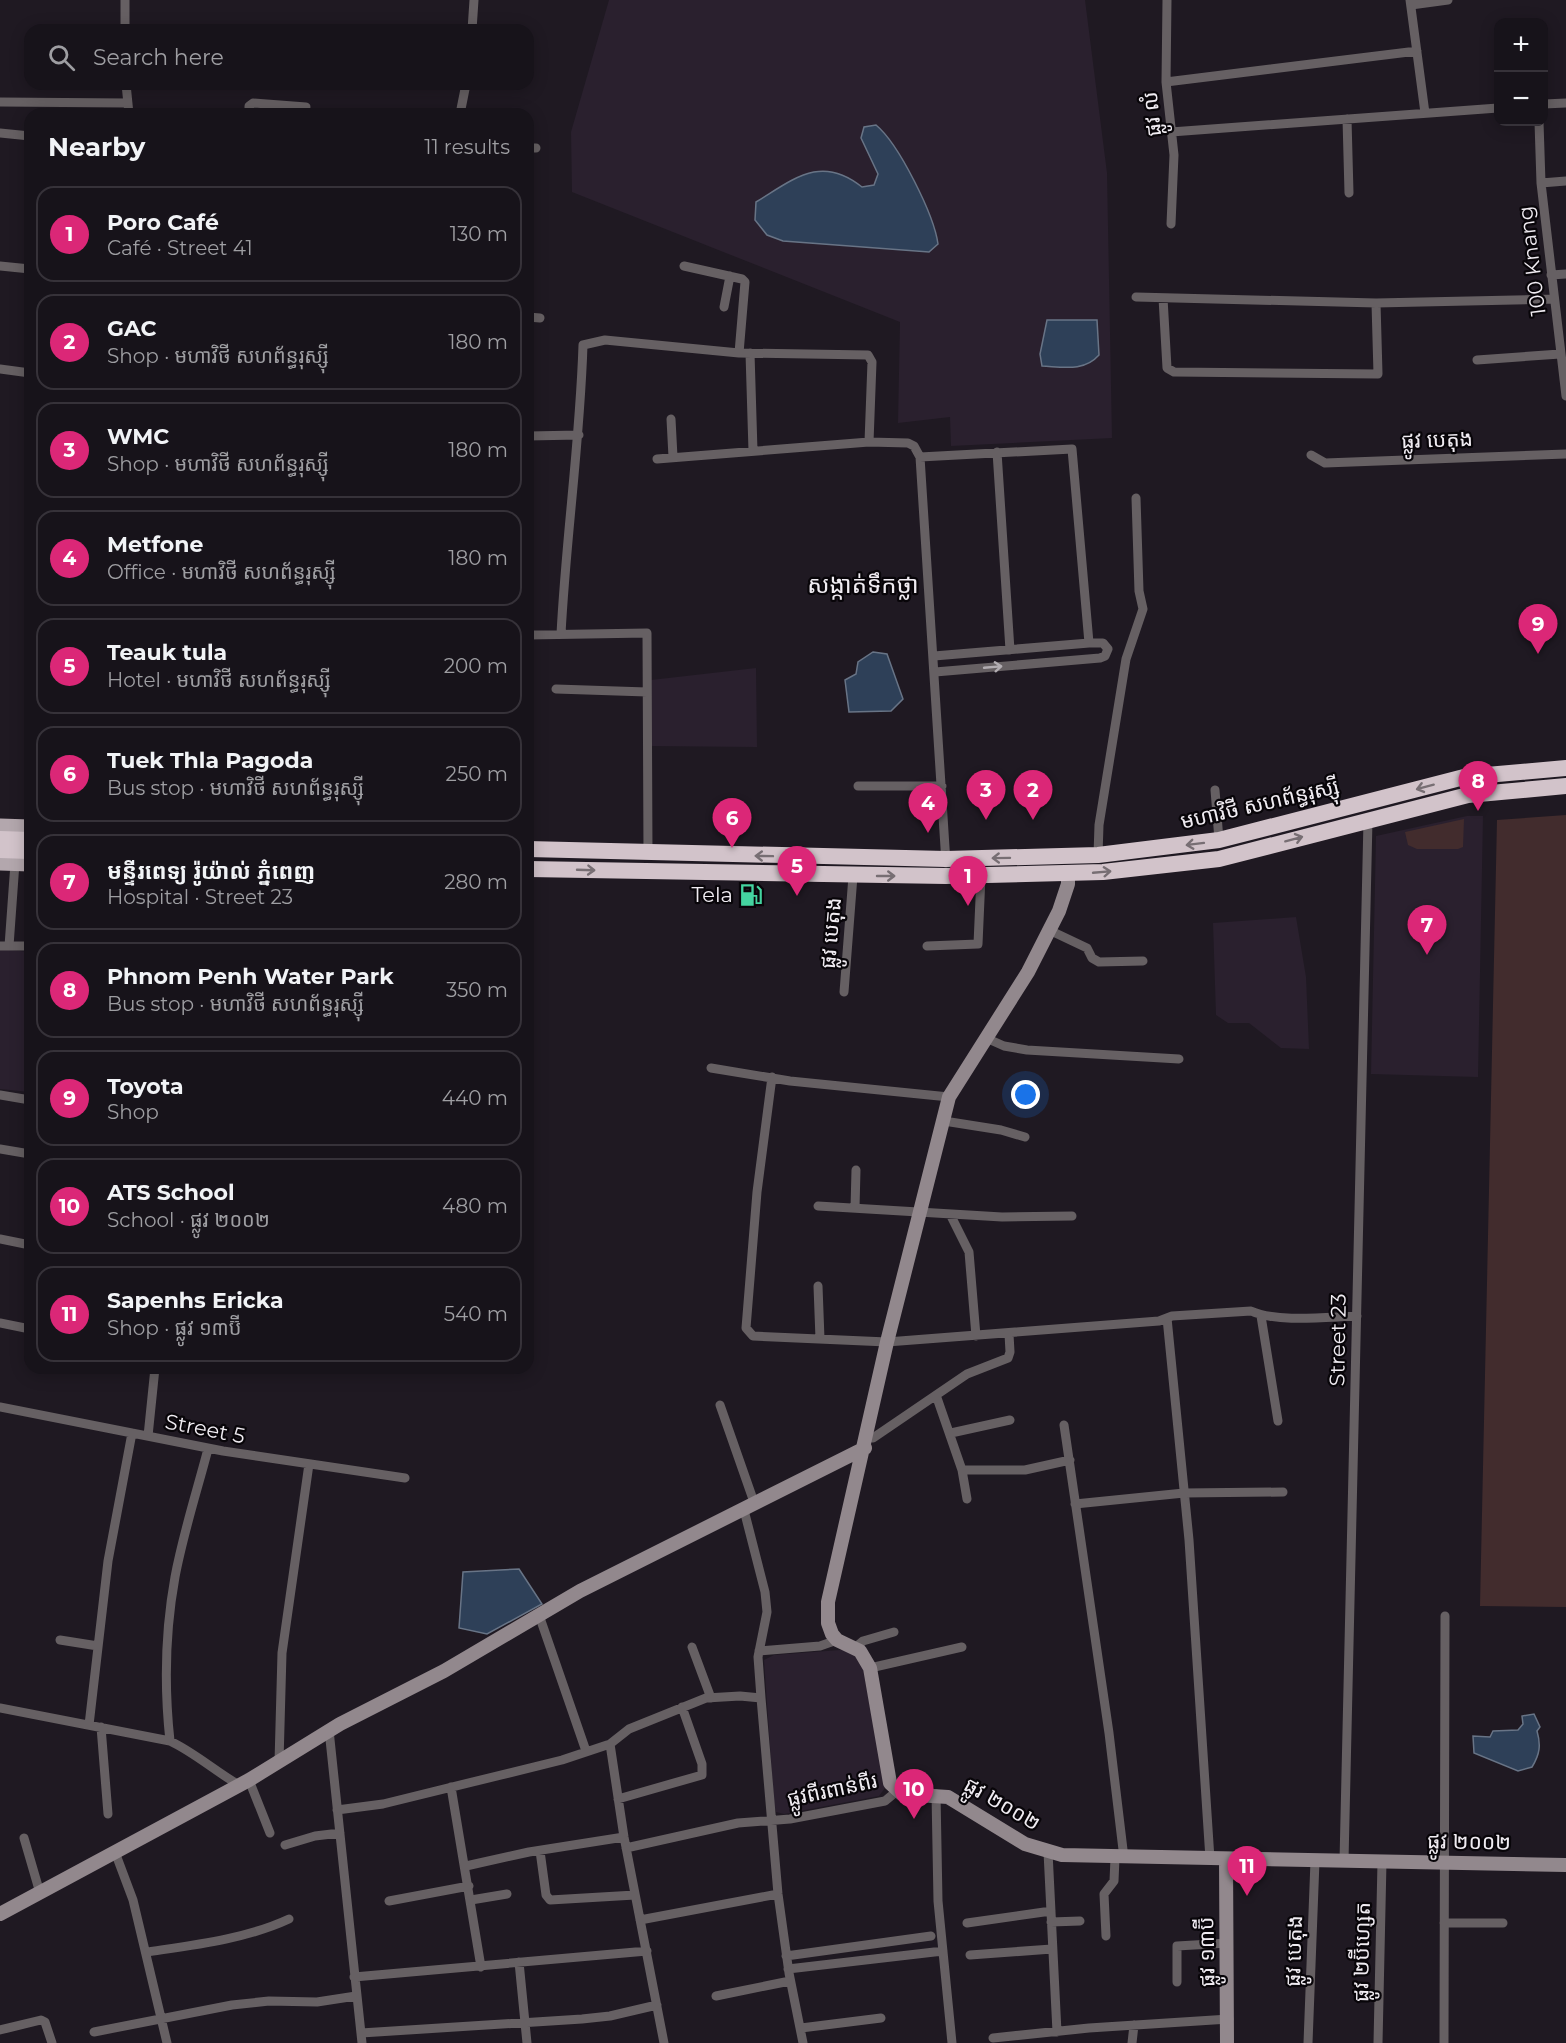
<!DOCTYPE html>
<html lang="en">
<head>
<meta charset="utf-8">
<style>
	body { margin:0; font-family:Montserrat,"Noto Sans Khmer",sans-serif; background:#242027; color:#f1f3f6 }
	.controls { position:absolute; right:18px; top:18px; display:grid; overflow:hidden; border-radius:12px; box-shadow:0 3px 15px #0003 }
	.controls button { width:54px; height:54px; display:grid; place-items:center; padding:0; border:0; border-bottom:2px solid #363239; background:#17131a; color:#f1f3f6; font:30px sans-serif }
	.you { position:absolute; left:1026px; top:1095px; width:21px; height:21px; margin:-15px; border:4px solid #fff; border-radius:50%; background:#1a73e8; box-shadow:0 0 0 9px #1a73e833 }
	.badge { display:grid; place-items:center; width:39px; height:39px; border-radius:50%; background:#db2777; color:#fff; font-size:20px; font-weight:700 }
	.pin { position:absolute; translate:-50% -50px; filter:drop-shadow(0 2px 3px #0008) }
	.pin::after { content:''; position:absolute; top:32px; width:21px; height:18px; background:inherit; clip-path:polygon(0 0,100% 0,50% 100%) }
	.list { margin:0; padding:0; list-style:none }
	h2 { display:flex; justify-content:space-between; align-items:center; height:78px; margin:0; padding:0 24px; font-size:26px }
	h2 small { font-size:20px; font-weight:400; color:#9e9ea2 }
	.list li { display:grid; grid-template-columns:39px 1fr auto; gap:18px; align-items:center; box-sizing:border-box; height:96px; margin:0 12px 12px; padding:0 12px; border:2px solid #363239; border-radius:18px }
	.list b { display:block; font-size:22px; white-space:nowrap }
	.list p { margin:0; font-size:20px; white-space:nowrap; color:#9e9ea2 }
	.list em { font-size:20px; font-style:normal; color:#9e9ea2 }
	.icon { flex:none; width:33px; height:33px; fill:none; stroke:currentColor; stroke-width:2; stroke-linecap:round; stroke-linejoin:round }
	.map { position:relative; flex:none; width:1566px; height:2043px; overflow:hidden }
	.search { position:absolute; background:#17131a; box-shadow:0 3px 15px #0003; left:24px; top:24px; width:510px; height:66px; display:flex; align-items:center; gap:15px; box-sizing:border-box; padding:0 21px; border-radius:18px; color:#9e9ea2; font-size:22px }
	.panel { position:absolute; background:#17131a; box-shadow:0 3px 15px #0003; left:24px; top:108px; width:510px; height:1266px; border-radius:18px }
	.map>svg:first-child { display:block }
	.built { fill:#2a202e }
	.green { fill:#422c2d }
	.water { fill:#2e4058; stroke:#687486; stroke-width:1.5 }
	.lines { fill:none; stroke-linecap:round; stroke-linejoin:round }
	.street { stroke:#666063; stroke-width:9 }
	.secondary { stroke:#92888d; stroke-width:14 }
	.primary { stroke:#b3a7ad; stroke-width:15 }
	.highway { stroke:#d2c3ca; stroke-width:16 }
	.oneway { stroke:#b2adb2 }
	.oneway2 { stroke:#776e73 }
	.labels { text-anchor:middle; stroke-width:4.5; stroke-linejoin:round; paint-order:stroke }
	.street-label { font-size:21px; fill:#f0ecf2; stroke:#080509 }
	.poi-label { font-size:21px; fill:#f0ecf2; stroke:#080509; text-anchor:end }
	.quarter-label { font-size:24px; fill:#f0ecf2; stroke:#080509 }
</style>
</head>
<body>
<div class="map">
<svg width="1566" height="2043" viewBox="0 0 1566 2043">
	<rect width="100%" height="100%" fill="#1f1922"/>
	<!-- built -->
	<path class="built" d="M609,0h476l22,173 5,265 -161,8 -1,-29 -52,6 2,-101 -328,-130 -1,-60z
		M756,668l1,79 -107,-1 1,-66z
		M1467,816h16l-5,261 -107,-3 5,-238z
		M1296,917l10,60 3,72 -28,-1 -32,-25h-21l-12,-8 -3,-92z
		M0,949l30,3v140l-30,-3z
		M853,1649l8,9 24,130 -6,8 -95,18 -8,-2 -2,-8 -10,-144 10,-5z"/>
	<!-- green -->
	<path class="green" d="M1566,815v792l-86,-1 17,-786z
		M1464,819l-1,28 -5,2h-41l-9,-4 -3,-13z"/>
	<!-- water -->
	<path class="water" d="M876,125c23,19 58,90 62,119l-9,8 -146,-11 -16,-6 -12,-15 1,-18c38,-23 65,-48 106,-15l12,-2 4,-11 -17,-36 3,-11z
		M1047,320h50l2,35c-15,17 -36,12 -57,11l-2,-12z
		M873,652l14,2 16,45 -12,12 -42,1 -4,-32 11,-6 2,-12z
		M519,1569l23,35 -55,30 -28,-6 4,-56z
		M1534,1714l6,13 -3,4c4,14 3,23 -5,36l-14,4 -44,-18 -1,-17 17,1 3,-6 25,-1 5,-6 -1,-8z"/>
	<g class="lines">
		<!-- street -->
		<path class="street" d="M1167,0l-1,82 8,73 -3,69
			M1410,0l15,113
			M1411,5l37,-5
			M125,30v-30
			M472,30l2,-30
			M1166,82l251,-31
			M126,84l3,30
			M0,102l128,1
			M1544,104l22,-1
			M249,114v-8l4,-3 53,4
			M460,114l6,-30
			M1347,119l2,74
			M1539,122l2,61 25,213
			M1171,132l327,-24
			M0,133l30,3
			M528,148h8
			M1541,183l25,-2
			M0,266l30,3
			M684,266l58,13 3,3 -6,71
			M1551,275l15,-1
			M1136,297l240,6 178,-4
			M1163,298l4,70 7,4 204,2 -2,-71
			M724,307l6,-31
			M528,317l12,1
			M750,353l3,98
			M1477,360l83,-6
			M0,369l30,4
			M671,419l2,38
			M528,436l51,-1
			M997,452l13,198
			M1311,455l14,8 241,-9
			M920,457l152,-8 17,194
			M657,459l212,-17 39,1 6,3 6,11 26,406
			M561,634c5,-97 19,-192 22,-289l22,-5 134,13 129,2 4,7 -3,80
			M528,635l119,-2 1,220
			M934,656l155,-13h14l5,6 -3,7 -5,2 -165,14
			M556,689l91,3
			M858,786h84
			M1215,790l4,50
			M1098,855l1,-30 27,-166 17,-50 -4,-18 -3,-93
			M1049,930l38,18 5,10 7,4 44,-1
			M0,946h30
			M9,946l6,-83
			M927,946l51,-2 3,-68
			M844,992l9,-116
			M986,1038l18,8 23,4 152,9
			M711,1068l79,13 159,16
			M772,1077l-15,115 -11,136 7,8 134,6 272,-21 13,-5 79,-5c27,12 75,6 106,5
			M0,1095l30,5
			M944,1121l57,9 24,7
			M0,1149l30,5
			M818,1206l184,11 70,-1
			M855,1208l1,-38
			M950,1214l19,38 7,84
			M0,1239l30,6
			M818,1286l2,53
			M1261,1316l17,105
			M1167,1318l22,222 21,319
			M0,1323l30,6
			M936,1395l26,75 5,29
			M720,1405l35,100
			M0,1407l223,44 182,27
			M1064,1425l45,308 15,125
			M951,1433l59,-13
			M148,1436l7,-68
			M868,1437l5,1 94,-64 41,-16 2,-6 -1,-18
			M962,1470h63l45,-10
			M1075,1504l109,-11 99,-1
			M744,1510l21,82 2,20 -9,45 3,41 17,196 11,79 14,70
			M539,1615l47,136
			M60,1640l38,6
			M692,1647l19,51
			M856,1647l7,-6 31,-9
			M759,1651l61,-5 17,-6
			M870,1668l92,-21
			M0,1708l170,33c25,12 45,30 69,44
			M89,1725l19,-164 24,-128
			M101,1727l7,87
			M329,1730l33,313
			M170,1741c-6,-55 -5,-109 5,-164 8,-43 22,-86 33,-128
			M610,1744l14,93 40,206
			M279,1762l3,-109 27,-189
			M249,1780l21,53
			M451,1787l30,180
			M936,1794l2,107 14,142
			M618,1799l84,-24v-11l-20,-57
			M337,1810l46,-6 179,-44 48,-16 19,-15 77,-31 34,-2 21,2
			M24,1838l16,55
			M285,1845l30,-9 25,-3
			M626,1848l112,-25 52,-4 95,-18 12,-10
			M540,1851l6,44 4,5 85,-5
			M115,1852l18,48 34,143
			M1048,1852l9,180
			M1344,1861l24,-1041
			M466,1866l63,-14 95,-15
			M471,1900l36,-6
			M389,1901l80,-15
			M640,1920l138,-26
			M1051,1922l29,-1
			M967,1923l84,-12
			M1444,1923h59
			M1106,1936l-2,-42 10,-13 1,-23
			M147,1952c47,-7 99,-13 142,-33
			M970,1955l82,-6
			M786,1956l145,-20
			M519,1962l8,81
			M788,1969l155,-18
			M354,1977l293,-26
			M1177,1982v-36l51,-3
			M716,1996l74,-15
			M801,2028l80,-10
			M0,2030l41,-10 4,2 7,21
			M94,2032l138,-27 37,-4 48,1 39,-6
			M361,2033l221,-14 28,-3 47,-11
			M993,2038l96,-10 140,-9
			M1132,2043l2,-18
			M1308,2043l7,-182
			M1378,2043l4,-181
			M1444,2043l1,-427"/>
		<!-- secondary -->
		<path class="secondary" d="M1068,875v9l-9,27 -31,61 -79,125 -62,245 -59,260v21l4,11 5,6 23,11 10,17 20,115 12,11 46,3 77,47 37,11 504,10
			M1226,1859l1,184
			M0,1914l249,-134 91,-56 104,-53 136,-80 285,-143"/>
		<!-- primary -->
		<path class="primary" d="M0,826l30,1
			M0,863l30,1"/>
		<!-- highway -->
		<path class="highway" d="M0,839l30,1
			M528,849l418,10 152,-4 121,-15 245,-63 102,-9
			M0,850l30,1
			M528,869l418,7 157,-4 116,-13 249,-64 98,-9"/>
	</g>
	<!-- one-way arrows -->
	<defs><path id="oneway-shaft" d="M-6 0H5M1.5-3L5.5 0L1.5 3" fill="none" stroke-width="1.6" stroke-linecap="round" stroke-linejoin="round" transform="scale(1.5)"/></defs>
	<use class="oneway" href="#oneway-shaft" transform="translate(993 667) rotate(-5)"/>
	<g class="oneway2">
		<use href="#oneway-shaft" transform="translate(1425 787) rotate(165)"/>
		<use href="#oneway-shaft" transform="translate(1294 839) rotate(-15)"/>
		<use href="#oneway-shaft" transform="translate(1195 844) rotate(173)"/>
		<use href="#oneway-shaft" transform="translate(764 856) rotate(-179)"/>
		<use href="#oneway-shaft" transform="translate(1001 858) rotate(179)"/>
		<use href="#oneway-shaft" transform="translate(586 870) rotate(2)"/>
		<use href="#oneway-shaft" transform="translate(1102 872) rotate(-5)"/>
		<use href="#oneway-shaft" transform="translate(886 876)"/>
	</g>
	<!-- icons -->
	<defs>
		<g id="fuel-bare" transform="scale(1.8)"><path d="M-5.5-6h7V0h2V4h1.3V-2.5L3-4.5l.8-.8L6-3V5H2.5V1h-1V6h-7ZM-4.2-4.7v3.2H.2V-4.7Z" fill="#44d4a0" stroke="#080509" stroke-width="2.5" paint-order="stroke"/></g>
	</defs>
	<g fill-rule="evenodd">
		<use href="#fuel-bare" x="751" y="895"/>
	</g>
	<g class="labels">
		<!-- street labels -->
		<g class="street-label">
			<text transform="translate(1152 114) rotate(-96)" y="7">ផ្លូវ លំ</text>
			<text transform="translate(1532 261) rotate(-97)" y="7">100 Knang</text>
			<text transform="translate(1437 440) rotate(-2)" y="7">ផ្លូវ បេតុង</text>
			<text transform="translate(1260 804) rotate(-13)" y="7">មហាវិថី សហព័ន្ធរុស្ស៊ី</text>
			<text transform="translate(831 933) rotate(-85)" y="7">ផ្លូវ បេតុង</text>
			<text transform="translate(1338 1340) rotate(-89)" y="7">Street 23</text>
			<text transform="translate(205 1429) rotate(11)" y="7">Street 5</text>
			<text transform="translate(832 1790) rotate(-12)" y="7">ផ្លូវពីរពាន់ពីរ</text>
			<text transform="translate(1002 1804) rotate(30)" y="7">ផ្លូវ ២០០២</text>
			<text transform="translate(1469 1842) rotate(1)" y="7">ផ្លូវ ២០០២</text>
			<text transform="translate(1294 1951) rotate(-88)" y="7">ផ្លូវ បេតុង</text>
			<text transform="translate(1207 1952) rotate(-91)" y="7">ផ្លូវ ១៣ប៊ី</text>
			<text transform="translate(1362 1952) rotate(-89)" y="7">ផ្លូវ ២ប៊ីហ្សេត</text>
		</g>
		<!-- poi labels -->
		<g class="poi-label">
			<text x="733" y="902">Tela</text>
		</g>
		<!-- quarter labels -->
		<g class="quarter-label">
			<text x="863" y="593">សង្កាត់ទឹកថ្លា</text>
		</g>
	</g>
</svg>
<div class="controls">
<button>+</button>
<button>−</button>
</div>
<div class="you"></div>
<div class="pin badge" style="left:968px;top:906px">1</div>
<div class="pin badge" style="left:1033px;top:820px">2</div>
<div class="pin badge" style="left:986px;top:820px">3</div>
<div class="pin badge" style="left:928px;top:833px">4</div>
<div class="pin badge" style="left:797px;top:896px">5</div>
<div class="pin badge" style="left:732px;top:848px">6</div>
<div class="pin badge" style="left:1427px;top:955px">7</div>
<div class="pin badge" style="left:1478px;top:811px">8</div>
<div class="pin badge" style="left:1538px;top:654px">9</div>
<div class="pin badge" style="left:914px;top:1819px">10</div>
<div class="pin badge" style="left:1247px;top:1896px">11</div>
<div class="search"><svg class="icon" aria-label="search" viewBox="0 0 24 24"><circle cx="10" cy="10" r="6"/><path d="M15 15l6 6"/></svg>Search here</div>
<section class="panel">
<h2>Nearby<small>11 results</small></h2>
<ul class="list">
<li><span class="badge">1</span><div><b>Poro Café</b><p>Café · Street 41</p></div><em>130 m</em></li>
<li><span class="badge">2</span><div><b>GAC</b><p>Shop · មហាវិថី សហព័ន្ធរុស្ស៊ី</p></div><em>180 m</em></li>
<li><span class="badge">3</span><div><b>WMC</b><p>Shop · មហាវិថី សហព័ន្ធរុស្ស៊ី</p></div><em>180 m</em></li>
<li><span class="badge">4</span><div><b>Metfone</b><p>Office · មហាវិថី សហព័ន្ធរុស្ស៊ី</p></div><em>180 m</em></li>
<li><span class="badge">5</span><div><b>Teauk tula</b><p>Hotel · មហាវិថី សហព័ន្ធរុស្ស៊ី</p></div><em>200 m</em></li>
<li><span class="badge">6</span><div><b>Tuek Thla Pagoda</b><p>Bus stop · មហាវិថី សហព័ន្ធរុស្ស៊ី</p></div><em>250 m</em></li>
<li><span class="badge">7</span><div><b>មន្ទីរពេទ្យ រ៉ូយ៉ាល់ ភ្នំពេញ</b><p>Hospital · Street 23</p></div><em>280 m</em></li>
<li><span class="badge">8</span><div><b>Phnom Penh Water Park</b><p>Bus stop · មហាវិថី សហព័ន្ធរុស្ស៊ី</p></div><em>350 m</em></li>
<li><span class="badge">9</span><div><b>Toyota</b><p>Shop</p></div><em>440 m</em></li>
<li><span class="badge">10</span><div><b>ATS School</b><p>School · ផ្លូវ ២០០២</p></div><em>480 m</em></li>
<li><span class="badge">11</span><div><b>Sapenhs Ericka</b><p>Shop · ផ្លូវ ១៣ប៊ី</p></div><em>540 m</em></li>
</ul>
</section>
</div>
</body>
</html>
